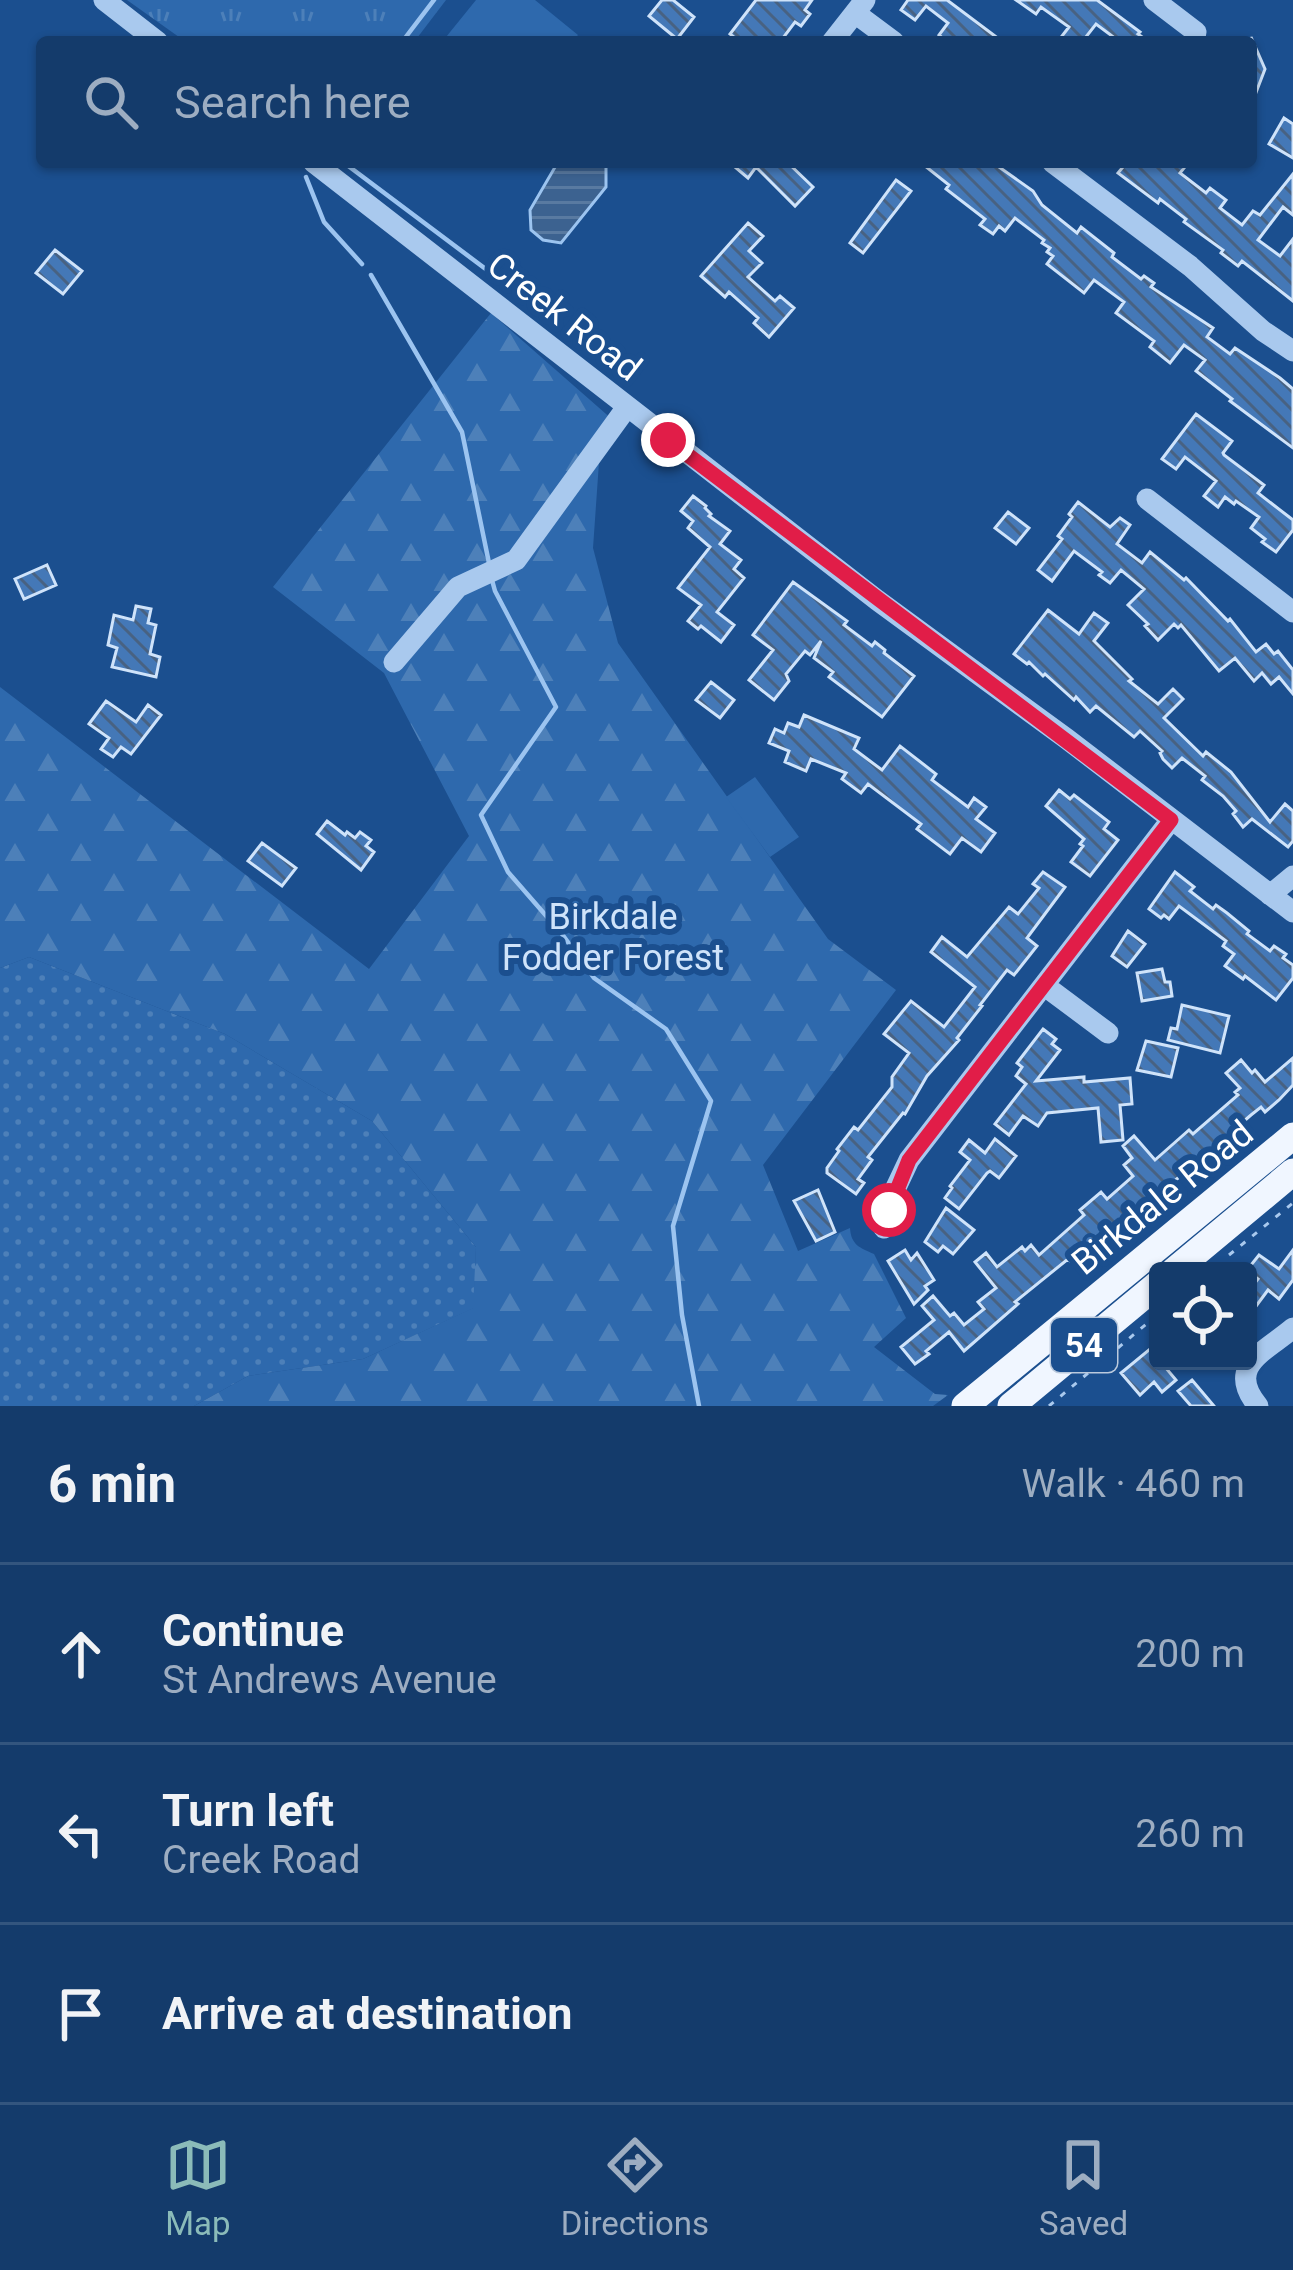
<!DOCTYPE html>
<html lang="en">
<head>
<meta charset="utf-8">
<style>
	body { margin:0; font-family:Roboto,sans-serif; background:#214673; color:#f1f3f6 }
	.controls { position:absolute; right:36px; bottom:36px; display:grid; overflow:hidden; border-radius:12px; box-shadow:0 3px 9px #0004 }
	.controls button { width:108px; height:108px; display:grid; place-items:center; padding:0; border:0; border-bottom:3px solid #33557e; background:#143b6b; color:#f1f3f6; font:60px sans-serif }
	.stop { position:absolute; width:36px; height:36px; margin:-27px; border:9px solid #e11d48; border-radius:50%; background:#fff }
	.stop.end { background:#e11d48; border-color:#fff; box-shadow:0 3px 12px #0008 }
	.list { margin:0; padding:0; list-style:none }
	h2 { display:flex; justify-content:space-between; align-items:center; height:156px; margin:0; padding:0 48px; font-size:51px }
	h2 small { font-size:39px; font-weight:400; color:#9dadc1 }
	.list li { display:grid; grid-template-columns:78px 1fr auto; gap:36px; align-items:center; box-sizing:border-box; height:180px; padding:0 48px; border-top:3px solid #33557e }
	.list b { display:block; font-size:45px; white-space:nowrap }
	.list p { margin:0; font-size:39px; white-space:nowrap; color:#9dadc1 }
	.list em { font-size:39px; font-style:normal; color:#9dadc1 }
	.icon { flex:none; width:66px; height:66px; fill:none; stroke:currentColor; stroke-width:2; stroke-linecap:round; stroke-linejoin:round }
	.map { position:relative; flex:none; width:1293px; height:1406px; overflow:hidden }
	.search { position:absolute; background:#143b6b; box-shadow:0 3px 9px #0004; left:36px; right:36px; top:36px; height:132px; display:flex; align-items:center; gap:30px; box-sizing:border-box; padding:0 42px; border-radius:12px; color:#9dadc1; font-size:45px }
	.sheet { height:696px; background:#143b6b }
	nav { display:flex; justify-content:space-around; align-items:center; box-sizing:border-box; height:168px; border-top:3px solid #33557e; background:#143b6b; font-size:33px; color:#9dadc1 }
	nav a { display:grid; justify-items:center; gap:6px }
	nav .on { color:#8bbbb9 }
	.map>svg:first-child { display:block }
	.grass { fill:url(#grass-dots) }
	.forest { fill:url(#forest-firs) }
	.park { fill:url(#park-tufts) }
	.garden { fill:#2e69ad }
	.water { fill:url(#water-rules); stroke:#9cc4f0; stroke-width:3 }
	.lines { fill:none; stroke-linecap:round; stroke-linejoin:round }
	.stream { stroke:#9cc4f0; stroke-width:4.5 }
	.building { fill:url(#building-back-hatch); stroke:#cfe3fa; stroke-width:3 }
	.path { stroke:#a9c9ee; stroke-width:3; stroke-dasharray:6 9; stroke-linecap:butt }
	.minor { stroke:#a9c9ee; stroke-width:21 }
	.major { stroke:#f0f6ff; stroke-width:27 }
	.route { stroke:#e11d48; stroke-width:15 }
	.labels { text-anchor:middle; stroke-width:12; stroke-linejoin:round; paint-order:stroke }
	.shield { fill:#1b4f8f; stroke:#bbcadd; stroke-width:3 }
	.shield-label { font-size:33px; font-weight:bold; fill:#fff }
	.street-label { font-size:36px; fill:#fff; stroke:#1b4f8f }
	.park-label { font-size:36px; fill:#cfe3fa; stroke:#1b4f8f }
</style>
</head>
<body>
<div class="map">
<svg width="1293" height="1406" viewBox="0 0 1293 1406">
	<defs>
		<pattern id="grass-dots" width="8" height="8" patternUnits="userSpaceOnUse" patternTransform="scale(3)"><rect width="8" height="8" fill="#2e69ad"/><path d="M2 2h.1M6 6h.1" fill="none" stroke="#4d80b9" stroke-width="1.8" stroke-linecap="round"/></pattern>
		<pattern id="forest-firs" width="22" height="20" patternUnits="userSpaceOnUse" patternTransform="scale(3)"><rect width="22" height="20" fill="#2e69ad"/><path d="M5 1l3.5 6h-7zM16 11l3.5 6h-7z" fill="#4d80b9"/></pattern>
		<pattern id="park-tufts" width="24" height="20" patternUnits="userSpaceOnUse" patternTransform="scale(3)"><rect width="24" height="20" fill="#2e69ad"/><path d="M3 7l-1-3M5 7V3M7 7l1-3M15 17l-1-3M17 17v-4M19 17l1-3" fill="none" stroke="#4d80b9"/></pattern>
		<pattern id="water-rules" width="6" height="5" patternUnits="userSpaceOnUse" patternTransform="scale(3)"><rect width="6" height="5" fill="#3c6290"/><path d="M0 2.5h6" fill="none" stroke="#597aa1"/></pattern>
		<pattern id="building-back-hatch" width="6" height="6" patternUnits="userSpaceOnUse" patternTransform="scale(3)"><rect width="6" height="6" fill="#4478b7"/><path d="M-1 5l2 2M0 0l6 6M5-1l2 2" fill="none" stroke="#486282"/></pattern>
	</defs>
	<rect width="100%" height="100%" fill="#1b4f8f"/>
	<!-- grass -->
	<path class="grass" d="M29,957l196,77 147,87 104,126 -2,61 -111,51 -115,17 -54,30h-194v-438z"/>
	<!-- forest -->
	<path class="forest" d="M491,313l131,115 -23,34 -6,86 25,95 210,296 68,51 -133,175 35,86 52,-23c1,17 10,20 24,26l32,64 -32,29 61,47 13,1 -15,11h-739l54,-30 115,-17 110,-51 3,-61 -104,-126 -147,-87 -196,-77 -29,11v-281l369,282 100,-133 -85,-163 -111,-86z"/>
	<!-- park -->
	<path class="park" d="M127,0h319l-32,42h-228z"/>
	<!-- garden -->
	<path class="garden" d="M476,0h59l43,35 -6,7h-130z
		M755,777l44,60 -29,20 -44,-60z"/>
	<!-- water -->
	<path class="water" d="M558,162h48v25l-45,56 -18,-3 -12,-10 -1,-20z"/>
	<g class="lines">
		<!-- stream -->
		<path class="stream" d="M402,42l32,-42
			M343,162l204,153
			M306,177l18,45 38,42
			M371,275l91,157 27,131
			M492,580l3,11 61,116 -75,108 27,57 54,62 32,44 72,51 45,72 -38,125 9,89 17,91"/>
	</g>
	<!-- building -->
	<path class="building" d="M662,0h11l21,17 -17,22 -28,-23z
		M756,0h56l-7,10 5,4 -9,12 -6,-4 -15,20h-40l-10,-8z
		M908,0h39l56,42h-56l-8,-7 9,-12 -22,-17 -11,14 -14,-10z
		M1016,0h81l43,32 -2,2 11,8h-29l-24,-18 -14,18h-12l-8,-6 7,-9 -28,-20 -5,7z
		M1251,37l14,32 -13,34h-1z
		M1284,118l9,6v34l-24,-14z
		M729,162h58l26,25 -18,19 -39,-39 -8,11z
		M920,162h72l41,29 9,14 35,28 4,-6 33,26 -2,4 29,22 3,-3 10,7 -3,4 62,41 -6,9 23,17 5,-6 45,30 13,11v59l-63,-47 2,-2 -36,-28 9,-11 -21,-15 -14,18 -20,-16 4,-6 -38,-28 8,-11 -30,-22 -10,13 -37,-29 6,-8 -6,-4 3,-4 -8,-5 2,-3 -29,-22 -10,13 -6,-5 -6,8 -13,-9 5,-6 -39,-30 3,-4z
		M1127,162h48l9,6 -4,5 26,20 4,-5 16,12 -6,8 22,17 11,-14 7,4 33,-41v41l-10,-8 -25,33 22,16 13,-17v62l-51,-40 -4,5 -17,-13 2,-3 -39,-28 2,-3 -26,-20 -2,4 -40,-30z
		M896,180l15,11 -48,62 -13,-10z
		M748,223l15,13 -14,15 13,12 -14,14 27,24 5,-5 14,12 -25,29 -15,-14 4,-5 -29,-26 -4,5 -24,-21z
		M55,250l27,21 -19,23 -27,-21z
		M1196,414l36,27 -9,12 1,2 40,30 -6,8 35,27v10l-17,22 -14,-10 3,-3 -14,-11 8,-11 -23,-16 -2,3 -9,-7 -7,10 -14,-11 12,-15 -31,-24 -9,12 -14,-10z
		M693,496l13,10 -1,2 6,6 -2,2 21,15 -10,13 21,16 -7,9 10,9 -27,34 17,13 -13,17 -20,-16 -3,3 -10,-8 13,-16 -23,-17 32,-41 -22,-19 5,-7 -12,-10z
		M1078,502l32,25 10,-9 10,7 -13,19 25,19 8,-11 34,28 2,-2 42,43 2,-2 26,33 10,-8 8,10 4,-3 15,19v24l-14,-17 -8,7 -9,-11 -8,8 -19,-23 -16,13 -38,-46 -3,3 -4,-4 -16,16 -13,-14 3,-2 -20,-19 16,-16 -23,-19 -11,13 -11,-8 3,-3 -28,-21 -22,30 -14,-11 24,-31 -4,-3 14,-19 -3,-3z
		M1008,512l21,16 -13,16 -21,-16z
		M47,565l9,20 -32,14 -9,-20z
		M793,582l54,39 -3,4 28,21 3,-4 10,8 -1,3 30,23 -32,41 -53,-40 4,-5 -19,-14 7,-17 -11,14 -5,-4 -19,23 3,7 -15,19 -25,-20 24,-30 -20,-15z
		M136,606l15,3 -3,14 8,2 -6,29 10,3 -4,20 -44,-10 5,-19 -9,-3 6,-30 19,5z
		M1048,610l31,24 15,-21 14,10 -14,18 38,38 -3,2 29,23 15,-15 10,10 -19,19 39,38 3,-4 25,20 39,50 15,-18 8,7v30l-5,6 -36,-28 -9,8 -10,-13 3,-3 -13,-15 -21,-16 3,-4 -23,-18 -10,10 -9,-9 -3,-6 2,-2 -22,-20 -6,6 -38,-31 -6,6 -14,-15 -2,3 -29,-26 -2,2 -14,-14 -2,2 -13,-10z
		M711,682l23,18 -14,18 -24,-18z
		M106,701l30,21 12,-17 13,10 -30,39 -10,-7 -8,10 -12,-8 8,-11 -20,-14z
		M804,715l55,23 -5,11 28,21 18,-24 36,28 -4,6 36,27 6,-9 12,9 -10,12 19,14 -14,19 -19,-14 -12,16 -33,-25 4,-5 -53,-40 -7,9 -19,-14 4,-6 -35,-14 -5,12 -21,-9 4,-11 -20,-8 6,-14 9,4 4,-10 11,4z
		M1059,790l11,9 4,-4 35,27 -5,7 14,11 -28,36 -19,-14 12,-16 -3,-2 4,-5 -38,-33z
		M327,821l18,14 2,-3 8,6 5,-6 11,8 -5,6 8,6 -13,18 -44,-36z
		M262,843l34,25 -14,18 -34,-25z
		M1043,872l22,15 -38,51 10,8 -23,29 -7,-5 -27,35 2,1 -25,32 2,2 -32,36 -22,38 -2,-1 -35,44 4,3 -14,19 6,4 -8,11 -29,-21v-5l12,-17 -2,-2 17,-22 4,3 34,-43v-10l17,-24 -25,-19 27,-33 33,26 31,-40 -44,-35 11,-15 25,20 42,-50 9,7 21,-26 -6,-4z
		M1175,872l19,15 -4,4 23,18 3,-4 11,8 22,18 -2,3 23,17 4,-5 12,8 -3,4 10,7v13l-17,22 -31,-24 -2,3 -18,-13 9,-12 -11,-8 3,-5 -47,-35 -10,13 -5,-4 -3,3 -12,-9z
		M1128,931l17,13 -18,23 -15,-11z
		M1162,969l3,13h5l2,14 -30,5 -5,-28z
		M1182,1005l47,11 -9,37 -52,-13 3,-12 6,1z
		M1043,1029l13,10 -4,5 8,6 -24,31 48,-4v5l46,-4 2,26 -12,1 3,35 -22,2 -3,-34 -51,5 -9,13 -15,-10 -14,19 -14,-11 31,-40 -10,-8 6,-9 -5,-4z
		M1146,1041l32,7 -7,29 -34,-7z
		M1293,1058v27l-14,15 -14,12 -4,-5 -10,8 -168,145 -5,-6 -8,7 -2,-2 -53,43 3,2 -54,47 -15,-19 -23,19 3,3 -14,10 -14,-17 33,-27 -12,-14 11,-10 17,20 4,-3 10,12 20,-16 -6,-7 18,-14 -21,-26 11,-9 11,14 25,-20 3,4 6,-6 8,10 45,-40 -4,-5 21,-18 6,7 26,-23 -9,-11 8,-7 -9,-12 11,-10 21,24 34,-30 4,4 45,-39 -3,-3 5,-4 -14,-15 15,-13 11,13 3,-3 10,12z
		M995,1139l21,17 -17,22 -9,-7 -3,2 -28,36 -14,-11 7,-10 -2,-2 20,-26 -10,-8 9,-12 16,13z
		M818,1190l17,42 -19,9 -22,-40z
		M946,1208l28,22 -21,24 -10,-8 -5,6 -13,-10z
		M905,1250l6,10 6,-7 17,27 -9,6 3,4 -14,14 -26,-43z
		M1293,1250v30l-14,19 -11,-9 -20,27v-25l10,-13 -11,-9 12,-15 20,14z
		M1150,1349l26,31 -14,12 -8,-10 -14,13 -19,-22z
		M1192,1380l22,26h-23l-13,-15z"/>
	<g class="lines">
		<!-- path -->
		<path class="path" d="M1229,1255l64,-52
			M1049,1406l108,-91"/>
		<!-- minor -->
		<path class="minor" d="M104,0l54,42
			M1154,0l42,32
			M855,13l39,29
			M832,42l33,-42
			M313,162l564,438 190,139 226,173
			M1052,162l138,104 73,65 30,20
			M1147,499l146,113
			M394,662l64,-75 58,-27 111,-153
			M1270,895l23,-19
			M1045,986l63,47
			M884,1228l8,-32 17,-36 262,-340
			M1258,1406c-33,-40 7,-54 35,-78"/>
		<!-- major -->
		<path class="major" d="M1174,1271l119,-99
			M965,1406l328,-270
			M1011,1406l147,-122"/>
	</g>
	<g class="lines">
		<!-- route -->
		<path class="route" d="M668,440l503,380 -262,340 -20,50"/>
	</g>
	<g class="labels">
		<!-- shield labels -->
		<rect class="shield" x="1051" y="1318" width="66" height="54" rx="9"/>
		<g class="shield-label">
			<text x="1084" y="1357">54</text>
		</g>
		<!-- street labels -->
		<g class="street-label">
			<text transform="translate(565 316) rotate(38)" y="13">Creek Road</text>
			<text transform="translate(1162 1197) rotate(-39)" y="13">Birkdale Road</text>
		</g>
		<!-- park labels -->
		<g class="park-label">
			<text x="613" y="929">Birkdale<tspan x="613" dy="41">Fodder Forest</tspan></text>
		</g>
	</g>
</svg>
<div class="controls">
<button><svg class="icon" aria-label="locate" viewBox="0 0 24 24"><circle cx="12" cy="12" r="6"/><path d="M12 2v4M12 18v4M2 12h4M18 12h4"/></svg></button>
</div>
<div class="stop" style="left:889px;top:1210px"></div>
<div class="stop end" style="left:668px;top:440px"></div>
<div class="search"><svg class="icon" aria-label="search" viewBox="0 0 24 24"><circle cx="10" cy="10" r="6"/><path d="M15 15l6 6"/></svg>Search here</div>
</div>
<section class="sheet">
<h2>6 min<small>Walk · 460 m</small></h2>
<ul class="list">
<li><svg class="icon" aria-label="ahead" viewBox="0 0 24 24"><path d="M12 20V5M6 11l6-6 6 6"/></svg><div><b>Continue</b><p>St Andrews Avenue</p></div><em>200 m</em></li>
<li><svg class="icon" aria-label="left" viewBox="0 0 24 24"><path d="M17 20v-9H6M10 6l-5 5 5 5"/></svg><div><b>Turn left</b><p>Creek Road</p></div><em>260 m</em></li>
<li><svg class="icon" aria-label="arrive" viewBox="0 0 24 24"><path d="M6 21V4h12l-3 4 3 4H6"/></svg><div><b>Arrive at destination</b></div></li>
</ul>
</section>
<nav>
<a class="on"><svg class="icon" aria-label="map" viewBox="0 0 24 24"><path d="M3 6l6-2 6 2 6-2v14l-6 2-6-2-6 2zM9 4v14M15 6v14"/></svg>Map</a>
<a><svg class="icon" aria-label="directions" viewBox="0 0 24 24"><path d="M12 3l9 9-9 9-9-9zM9 14v-3h6M13 9l2 2-2 2"/></svg>Directions</a>
<a><svg class="icon" aria-label="saved" viewBox="0 0 24 24"><path d="M7 4h10v16l-5-4-5 4z"/></svg>Saved</a>
</nav>
</body>
</html>
